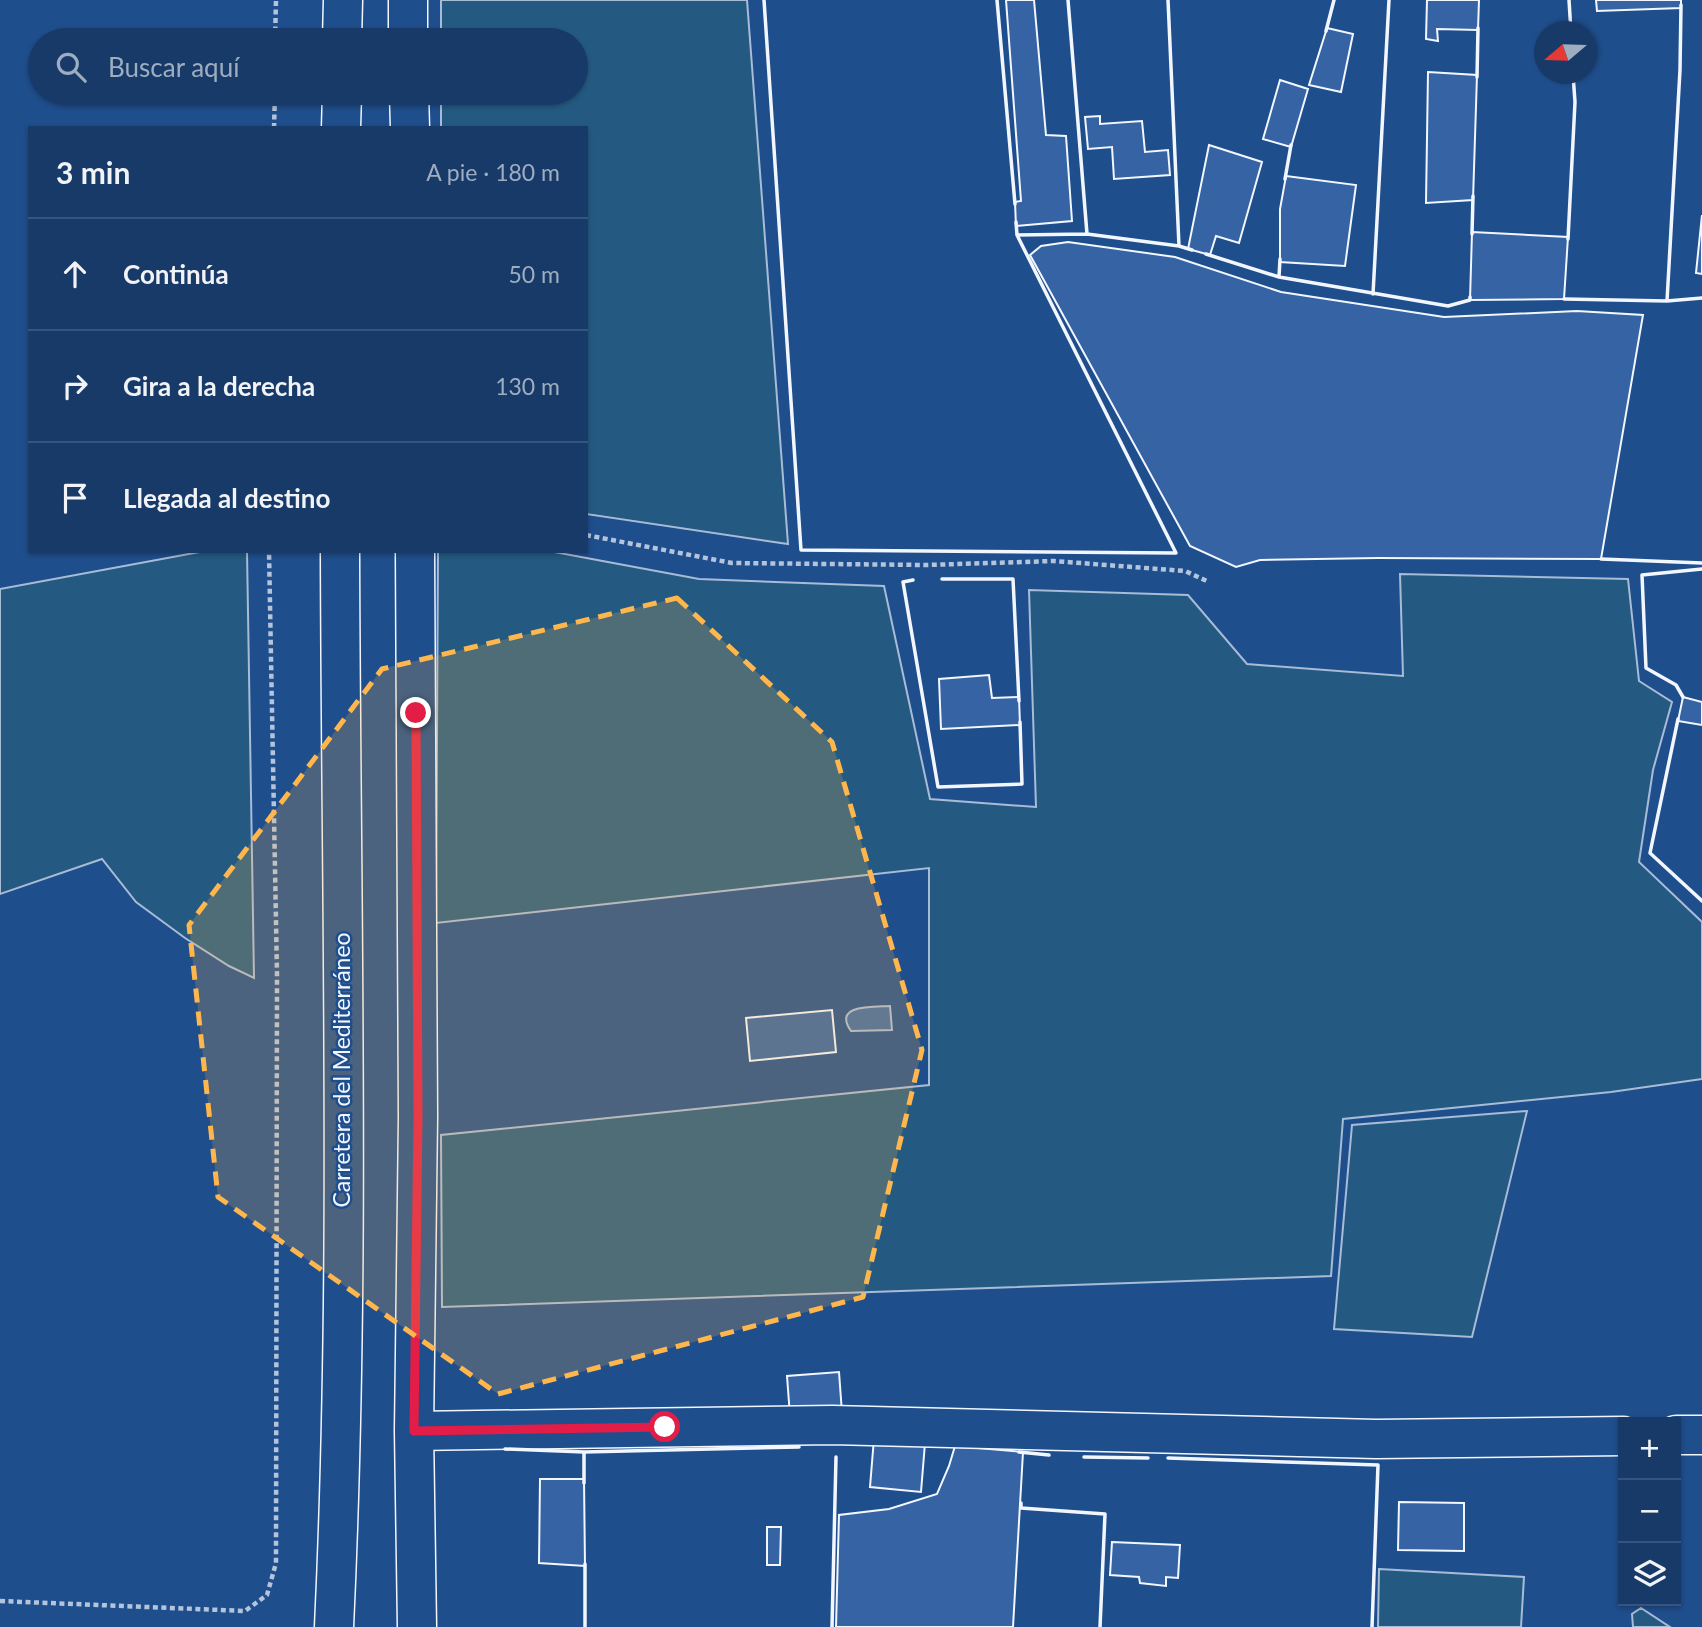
<!DOCTYPE html>
<html lang="es">
<head>
<meta charset="utf-8">
<style>
	body { margin:0; font-family:Lato,sans-serif; background:#20416f; color:#f1f3f6 }
	.controls { position:absolute; right:21px; bottom:21px; display:grid; overflow:hidden; border-radius:0px; box-shadow:0 2px 5px #0004 }
	.controls button { width:63px; height:63px; display:grid; place-items:center; padding:0; border:0; border-bottom:2px solid #36547d; background:#173a69; color:#f1f3f6; font:35px sans-serif }
	.compass { position:absolute; left:1534px; top:21px; width:63px; height:63px; border-radius:50%; background:#173a69; box-shadow:0 2px 5px #0004; rotate:251deg }
	.stop { position:absolute; width:21px; height:21px; margin:-16px; border:5px solid #e11d48; border-radius:50%; background:#fff }
	.stop.end { background:#e11d48; border-color:#fff; box-shadow:0 2px 7px #0008 }
	.list { margin:0; padding:0; list-style:none }
	h2 { display:flex; justify-content:space-between; align-items:center; height:91px; margin:0; padding:0 28px; font-size:30px }
	h2 small { font-size:23px; font-weight:400; color:#9eadc0 }
	.list li { display:grid; grid-template-columns:46px 1fr auto; gap:21px; align-items:center; box-sizing:border-box; height:112px; padding:0 28px; border-top:2px solid #36547d }
	.list b { display:block; font-size:26px; white-space:nowrap }
	.list em { font-size:23px; font-style:normal; color:#9eadc0 }
	.icon { flex:none; width:38px; height:38px; fill:none; stroke:currentColor; stroke-width:2; stroke-linecap:round; stroke-linejoin:round }
	.map { position:relative; flex:none; width:1702px; height:1627px; overflow:hidden }
	.search { position:absolute; background:#173a69; box-shadow:0 2px 5px #0004; left:28px; top:28px; width:560px; height:77px; display:flex; align-items:center; gap:18px; box-sizing:border-box; padding:0 24px; border-radius:38px; color:#9eadc0; font-size:26px }
	.panel { position:absolute; background:#173a69; box-shadow:0 2px 5px #0004; left:28px; top:126px; width:560px; height:427px; border-radius:0px }
	.map>svg:first-child { display:block }
	.green { fill:#245a82; stroke:#a8bbd7; stroke-width:2 }
	.water { fill:#3b69a3; stroke:#a8bbd7; stroke-width:2 }
	.building { fill:#3563a3; stroke:#f2f6ff; stroke-width:2 }
	.lines { fill:none; stroke-linecap:round; stroke-linejoin:round }
	.minor-casing { stroke:#f2f6ff; stroke-width:41 }
	.highway-casing { stroke:#f2f6ff; stroke-width:41 }
	.path { stroke:#b3c4dc; stroke-width:4.5; stroke-dasharray:5 3.5; stroke-linecap:butt }
	.minor { stroke:#1f4e8c; stroke-width:38 }
	.highway { stroke:#1f4e8c; stroke-width:38 }
	.wall { stroke:#f2f6ff; stroke-width:3.5 }
	.route { stroke:#e11d48; stroke-width:9 }
	.marked { fill:#ffb74d; fill-opacity:0.2; stroke:#ffb74d; stroke-width:5; stroke-dasharray:14 9; stroke-linejoin:round }
	.labels { text-anchor:middle; stroke-width:5; stroke-linejoin:round; paint-order:stroke }
	.street-label { font-size:23px; fill:#f2f6ff; stroke:#1f4e8c }
</style>
</head>
<body>
<div class="map">
<svg width="1702" height="1627" viewBox="0 0 1702 1627">
	<rect width="100%" height="100%" fill="#1f4e8c"/>
	<!-- green -->
	<path class="green" d="M441,0h306l41,544 -202,-30v-386h-145v-35h135v-53h-135z
		M205,551h42l7,427 -25,-12 -44,-28 -49,-36 -34,-43 -102,35v-305z
		M438,551h111l150,28 185,7 46,213 106,8 -7,-217 159,5 59,69 156,12 -3,-102 228,5 11,102 33,21 -19,68 -14,92 63,60v157l-91,13 -268,27 -12,157 -889,31 -1,-172 488,-50v-217l-493,55z
		M1527,1111l-55,226 -138,-8 18,-204z
		M1379,1569l145,8 -3,50h-143z
		M1641,1608l29,19h-37l-1,-13z"/>
	<!-- water -->
	<path class="water" d="M890,1006l2,24 -41,1c-19,-27 23,-24 39,-25z"/>
	<!-- building -->
	<path class="building" d="M1006,0h28l12,135 20,1 6,85 -56,5 -1,-24 6,-1z
		M1427,0h52l-1,30 -41,-1 1,12 -12,-2z
		M1596,0h85v8l-84,3z
		M1327,28l26,6 -12,58 -32,-7z
		M1428,72l49,3 -4,125 -47,3z
		M1280,80l28,9 -17,58 -28,-8z
		M1100,116v8l42,-3 3,31 23,-2 2,25 -56,4 -2,-32 -24,2 -3,-32z
		M1209,145l53,17 -23,81 -23,-7 -6,19 -22,-6z
		M1286,176l70,9 -11,81 -65,-4v-53z
		M1702,215v59l-6,-1z
		M1472,232l96,5 -4,62 -94,1z
		M1068,242l107,15 106,35 163,25 133,-6 66,4 -42,244 -223,-1 -118,2 -24,7 -46,-21 -160,-291 11,-9z
		M989,675l3,23 27,-1 1,28 -79,4 -2,-50z
		M1683,697l19,5v23l-24,-4z
		M832,1010l4,42 -86,9 -4,-43z
		M839,1372l3,41 -52,3 -3,-40z
		M874,1438l51,5 -4,49 -51,-5z
		M955,1446l68,6 -10,175h-177l3,-112 50,-6 48,-15 12,-28z
		M540,1479h44l1,87 -46,-3z
		M1399,1502l65,1v48l-66,-1z
		M767,1527h14l-1,38h-13z
		M1112,1542l68,3 -2,33 -12,-1v9l-26,-3 -1,-6 -29,-2z"/>
	<g class="lines">
		<!-- minor casing -->
		<g class="minor-casing">
			<path id="minor" d="M408,0v40
				M409,93l1,35
				M415,551l3,566 -4,314 3,196
				M414,1431l418,-6 544,14 247,-3
				M1676,1435h26"/>
		</g>
		<!-- highway casing -->
		<g class="highway-casing">
			<path id="highway" d="M342,40l1,-40
				M341,128l1,-35
				M334,1627c17,-358 7,-717 6,-1076"/>
		</g>
		<!-- path -->
		<path class="path" d="M275,40l1,-40
			M274,128l1,-35
			M586,535l146,28 194,2 128,-4 131,10 24,11
			M0,1601l245,10 22,-16 9,-32 1,-588 -8,-424"/>
		<!-- minor -->
		<use href="#minor" class="minor"/>
		<!-- highway -->
		<use href="#highway" class="highway"/>
		<!-- wall -->
		<path class="wall" d="M764,0l37,550 375,3 -159,-318
			M997,0l18,204
			M1569,0l2,32
			M1326,31l8,-31
			M1477,77l1,-49
			M1285,179l6,-34
			M1016,222l1,13 70,-1 -19,-234
			M1087,234l92,12 -11,-246
			M1472,234l1,-38
			M1568,239l7,-137 -2,-28
			M1179,246l13,4
			M1206,254l73,23 1,-18
			M1279,277l169,29 22,-6v-3
			M1373,294l16,-294
			M1564,299l103,2 13,-231 1,-65
			M1667,301l35,-3
			M1601,559l101,4
			M942,579h71l6,122
			M913,580l-10,2 35,205 84,-3 -2,-62
			M1683,697l-7,-12 -30,-17 -4,-93 60,-6
			M1678,719l-28,134 52,48
			M505,1449l79,3 215,-5
			M584,1452v31
			M1019,1452l30,3
			M1084,1457l64,1
			M1168,1458l210,7 -6,162
			M1021,1503v5l84,6 -5,113
			M585,1564v63
			M832,1627l4,-170"/>
	</g>
	<g class="lines">
		<!-- route -->
		<path class="route" d="M416,713l2,404 -4,314 251,-4"/>
	</g>
	<!-- marked area -->
	<path class="marked" d="M677,598l155,144 90,308 -59,247 -365,97 -280,-197 -29,-272 193,-256z"/>
	<g class="labels">
		<!-- street labels -->
		<g class="street-label">
			<text transform="translate(342 1070) rotate(-90)" y="8">Carretera del Mediterráneo</text>
		</g>
	</g>
</svg>
<div class="controls">
<button>+</button>
<button>−</button>
<button><svg class="icon" aria-label="layers" viewBox="0 0 24 24"><path d="M12 4l9 5-9 5-9-5zM3 14l9 5 9-5"/></svg></button>
</div>
<svg class="compass" viewBox="-18 -18 36 36"><path d="M0-13l5 13h-10z" fill="#e53935"/><path d="M0 13l5-13h-10z" fill="#9eadc0"/></svg>
<div class="stop" style="left:665px;top:1427px"></div>
<div class="stop end" style="left:416px;top:713px"></div>
<div class="search"><svg class="icon" aria-label="search" viewBox="0 0 24 24"><circle cx="10" cy="10" r="6"/><path d="M15 15l6 6"/></svg>Buscar aquí</div>
<section class="panel">
<h2>3 min<small>A pie · 180 m</small></h2>
<ul class="list">
<li><svg class="icon" aria-label="ahead" viewBox="0 0 24 24"><path d="M12 20V5M6 11l6-6 6 6"/></svg><div><b>Continúa</b></div><em>50 m</em></li>
<li><svg class="icon" aria-label="right" viewBox="0 0 24 24"><path d="M7 20v-9h11M14 6l5 5-5 5"/></svg><div><b>Gira a la derecha</b></div><em>130 m</em></li>
<li><svg class="icon" aria-label="arrive" viewBox="0 0 24 24"><path d="M6 21V4h12l-3 4 3 4H6"/></svg><div><b>Llegada al destino</b></div></li>
</ul>
</section>
</div>
</body>
</html>
